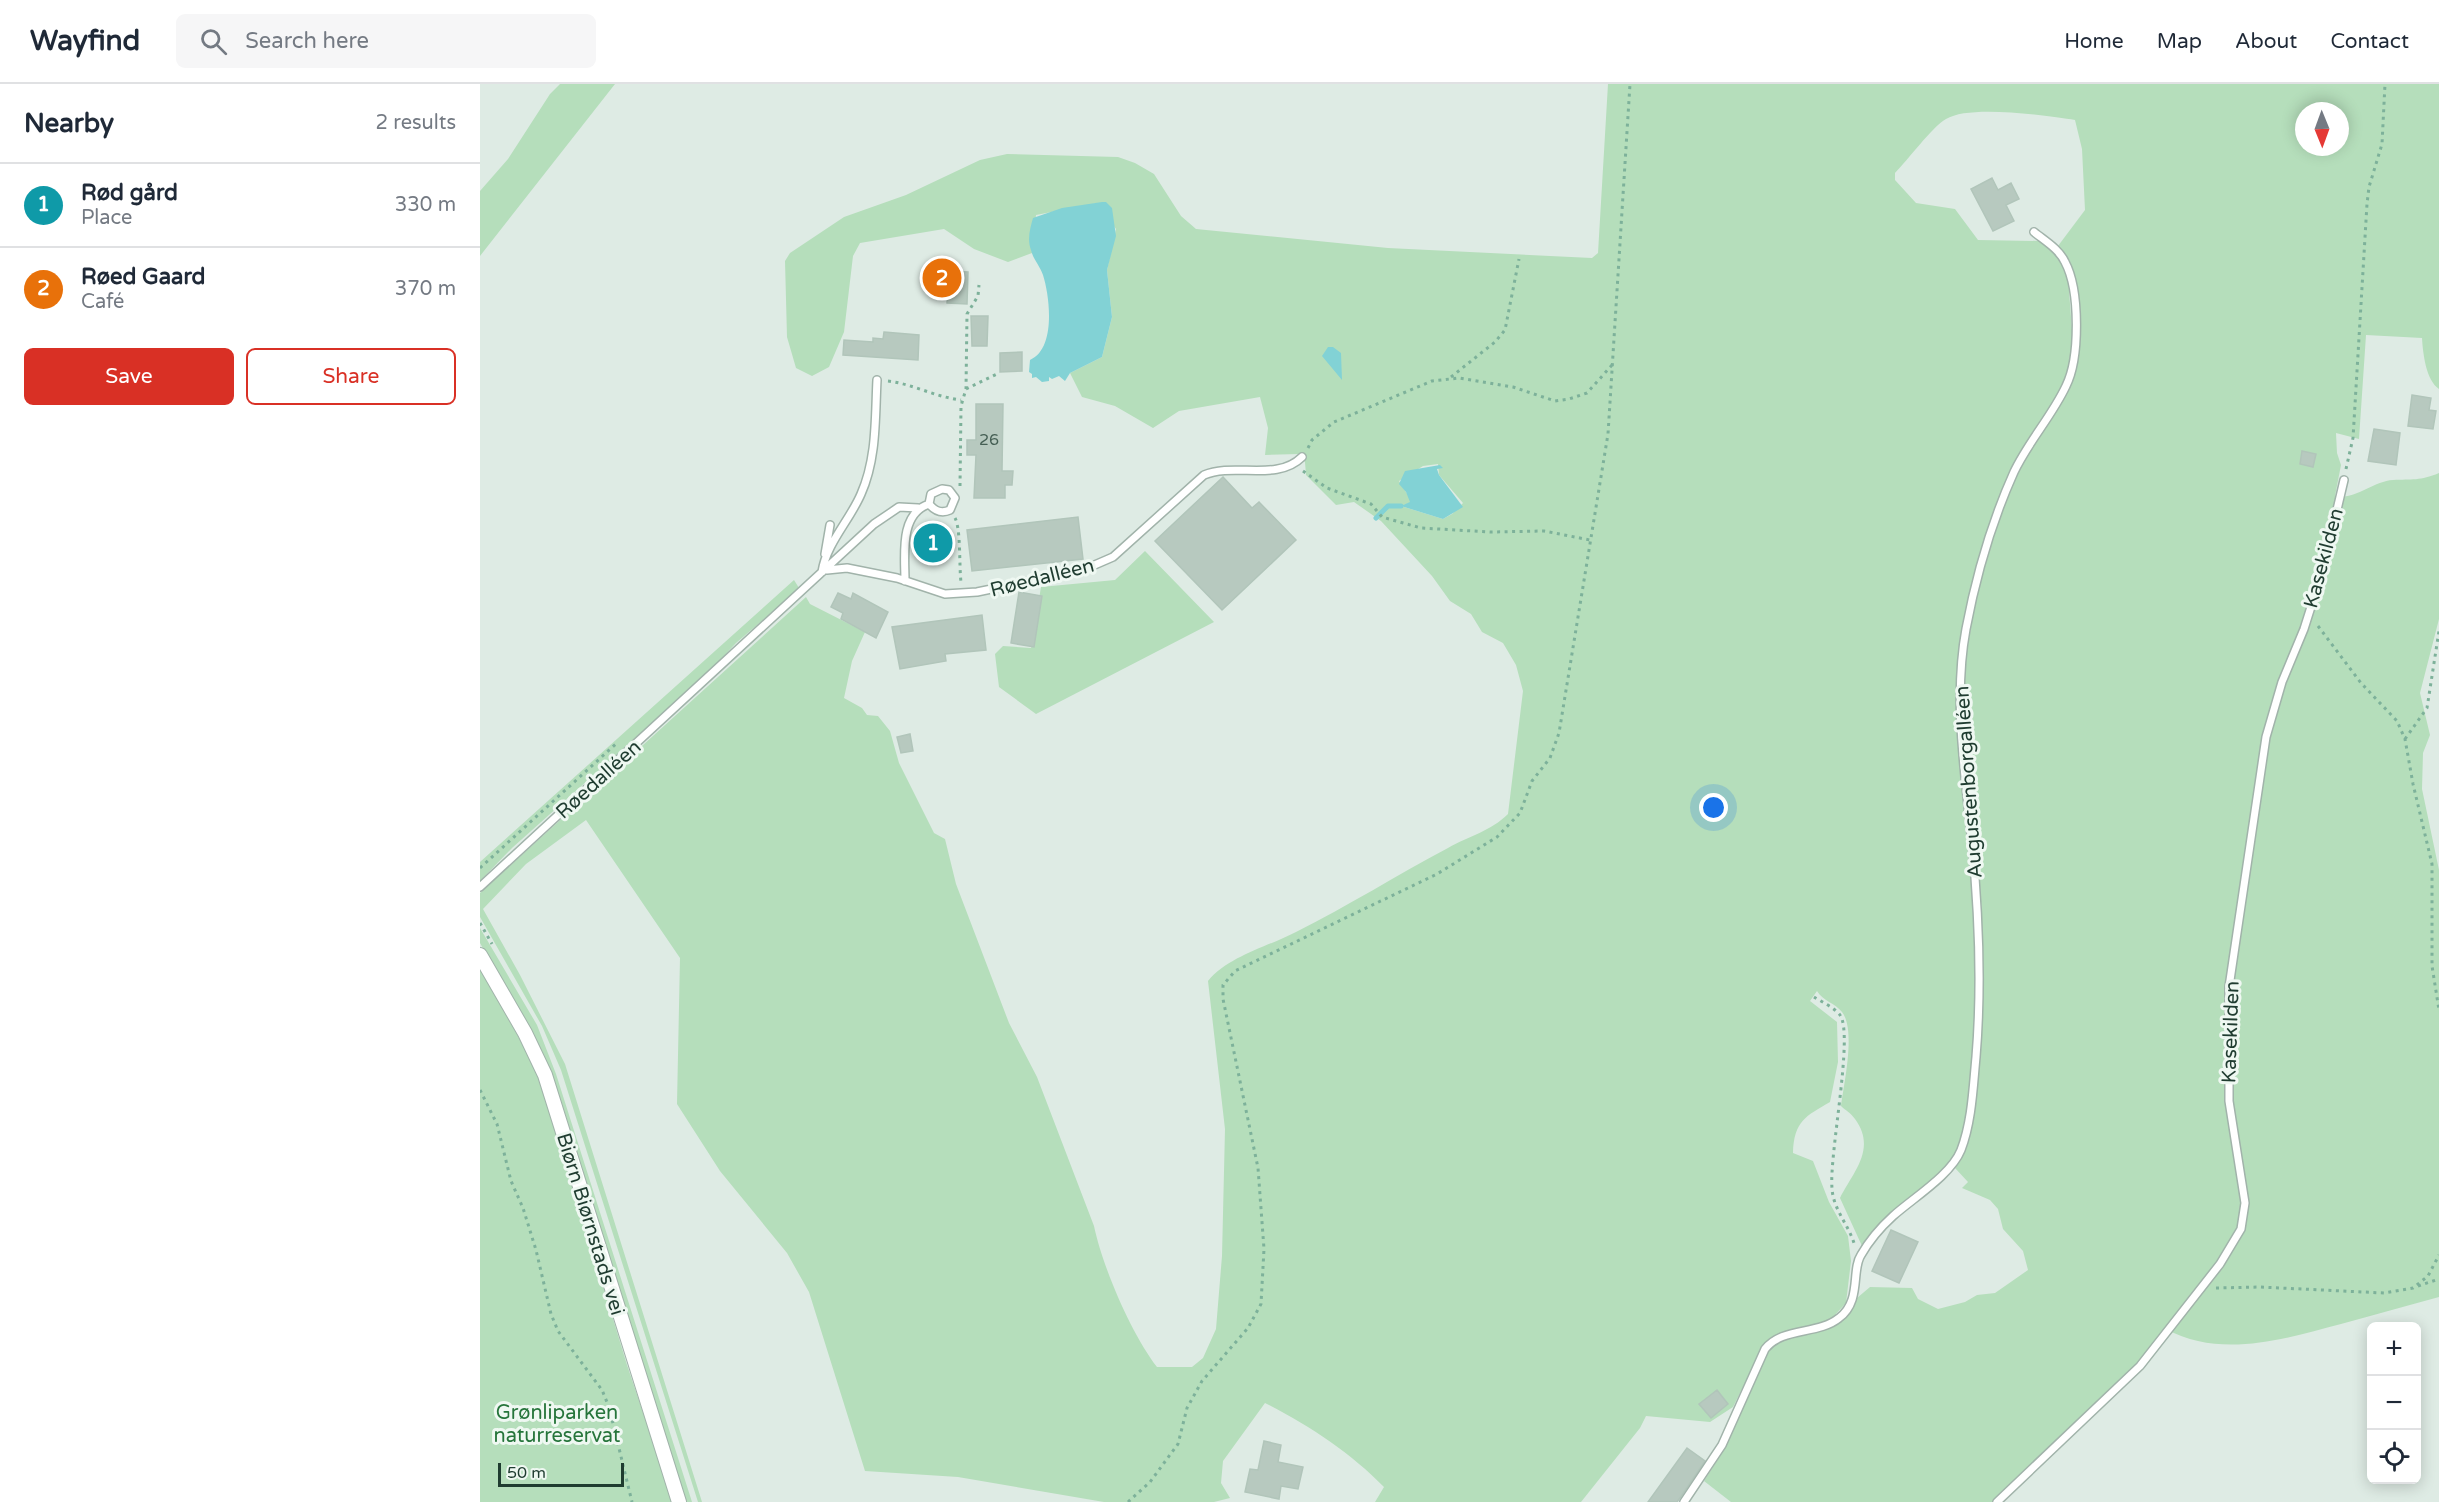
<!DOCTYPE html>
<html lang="en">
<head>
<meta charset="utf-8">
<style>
	body { margin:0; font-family:"Varela Round",sans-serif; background:#f6f6f7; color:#1f2937 }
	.controls { position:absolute; right:18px; bottom:18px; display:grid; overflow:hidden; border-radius:9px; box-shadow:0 3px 15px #0003 }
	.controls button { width:54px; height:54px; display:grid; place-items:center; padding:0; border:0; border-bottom:2px solid #e0e1e3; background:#fff; color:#1f2937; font:30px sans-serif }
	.compass { position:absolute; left:1815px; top:18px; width:54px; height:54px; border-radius:50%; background:#fff; box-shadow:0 3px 15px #0003; rotate:179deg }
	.scale { position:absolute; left:18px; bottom:15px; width:126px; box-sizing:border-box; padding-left:6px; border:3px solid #1f3c30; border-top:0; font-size:16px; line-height:21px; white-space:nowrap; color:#1f3c30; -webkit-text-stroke:4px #eff8f2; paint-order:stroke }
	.you { position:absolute; left:1234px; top:724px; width:21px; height:21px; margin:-15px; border:4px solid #fff; border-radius:50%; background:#1a73e8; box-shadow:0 0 0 9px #1a73e833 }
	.badge { display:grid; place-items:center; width:39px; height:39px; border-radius:50%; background:#d93025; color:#fff; font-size:20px; font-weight:700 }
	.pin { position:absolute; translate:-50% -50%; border:3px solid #fff; box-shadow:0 2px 6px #0006 }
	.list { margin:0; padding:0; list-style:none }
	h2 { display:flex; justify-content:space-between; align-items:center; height:78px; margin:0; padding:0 24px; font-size:26px }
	h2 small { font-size:20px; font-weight:400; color:#747a83 }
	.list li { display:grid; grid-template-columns:39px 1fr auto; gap:18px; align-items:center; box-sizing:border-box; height:84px; padding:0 24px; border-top:2px solid #e0e1e3 }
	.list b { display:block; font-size:22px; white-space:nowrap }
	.list p { margin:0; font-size:20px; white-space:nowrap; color:#747a83 }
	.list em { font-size:20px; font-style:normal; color:#747a83 }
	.actions { display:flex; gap:12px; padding:18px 24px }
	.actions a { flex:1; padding:14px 0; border:2px solid #d93025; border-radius:9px; text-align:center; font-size:21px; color:#d93025 }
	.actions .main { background:#d93025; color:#fff }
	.icon { flex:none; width:33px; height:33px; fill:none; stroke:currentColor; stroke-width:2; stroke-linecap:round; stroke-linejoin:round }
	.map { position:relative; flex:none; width:1959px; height:1418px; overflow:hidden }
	header { display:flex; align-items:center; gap:36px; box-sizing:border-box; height:84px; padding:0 30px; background:#fff; border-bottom:2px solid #e0e1e3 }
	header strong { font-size:28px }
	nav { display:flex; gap:33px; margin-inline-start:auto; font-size:21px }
	.search { width:420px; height:54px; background:#f6f6f7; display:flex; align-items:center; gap:15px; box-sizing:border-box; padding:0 21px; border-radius:9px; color:#747a83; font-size:22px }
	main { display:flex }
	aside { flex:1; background:#fff }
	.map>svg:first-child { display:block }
	.green { fill:#b5debb; fill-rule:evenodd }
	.water { fill:#82d2d5 }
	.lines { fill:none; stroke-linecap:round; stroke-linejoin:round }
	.stream { stroke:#82d2d5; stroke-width:5 }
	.building { fill:#b7c9bf; stroke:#b1c5ba; stroke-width:1.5 }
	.service-casing { stroke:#a1b3aa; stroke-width:10 }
	.minor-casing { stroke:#a1b3aa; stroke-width:16 }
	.path { stroke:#7db19a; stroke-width:3; stroke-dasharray:3 4.5; stroke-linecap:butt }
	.service { stroke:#fff; stroke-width:7 }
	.minor { stroke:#fff; stroke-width:14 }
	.labels { text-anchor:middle; stroke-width:6; stroke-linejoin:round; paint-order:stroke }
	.number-label { font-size:16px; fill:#455f54 }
	.street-label { font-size:20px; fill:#1f3c30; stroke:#eff8f2 }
	.park-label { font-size:20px; fill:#26753b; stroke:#eff8f2 }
</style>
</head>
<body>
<header>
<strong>Wayfind</strong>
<div class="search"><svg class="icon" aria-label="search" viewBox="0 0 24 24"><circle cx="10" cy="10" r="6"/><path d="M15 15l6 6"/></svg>Search here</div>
<nav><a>Home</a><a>Map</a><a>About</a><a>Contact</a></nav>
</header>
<main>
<aside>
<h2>Nearby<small>2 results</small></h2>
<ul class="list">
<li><span class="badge" style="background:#0f9aa8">1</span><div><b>Rød gård</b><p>Place</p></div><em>330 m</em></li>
<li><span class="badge" style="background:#e8710a">2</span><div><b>Røed Gaard</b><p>Café</p></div><em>370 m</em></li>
</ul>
<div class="actions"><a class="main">Save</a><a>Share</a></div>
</aside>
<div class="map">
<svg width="1959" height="1418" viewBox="0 0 1959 1418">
	<rect width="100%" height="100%" fill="#deebe4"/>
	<!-- green -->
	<path class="green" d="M80,0h55l-135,172v-65l28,-32 42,-65z
		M1128,0h831v305c-13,-9 -16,-35 -17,-51l-56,-3 -7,104 -23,-6 1,20 4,12 -6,31c19,5 38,-15 58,-16 19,-1 27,1 46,-7v146l-19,74 10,42 -7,18 -1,36 17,81v427c-33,9 -65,18 -98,27 -57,15 -120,35 -175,5l-40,47 -133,126h-262l-27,-21 18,-28 44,-101 15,-11 33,-9 37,-22 6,-12 13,-11 42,1 6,11 20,10 27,-7 12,-7 18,-2 33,-23 -5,-19 -20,-22 -5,-20 -8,-9 -28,-12 6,-6 -13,-14 11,-22 16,-123v-111l-14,-147 -4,-74 2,-34 10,-60 26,-89 19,-44 53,-91 4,-33 -4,-63 -4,-13 -12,-18 27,-36 -3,-61 -7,-29c-28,-4 -105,-16 -129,-1 -14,8 -38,41 -51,54v7l21,23 39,6 23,31 62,1 19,17 9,20 5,65 -3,21 -7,23 -47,74 -52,160c-15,88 0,175 8,263 6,62 5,124 0,186 -3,26 -3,61 -17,84 -14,24 -42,41 -63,59 -11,9 -18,26 -30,33l-22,-48c13,-26 37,-49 15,-79 -4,-6 -10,-9 -14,-13 3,-23 15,-76 1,-94 -7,-9 -19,-11 -25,-21l-7,10 27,21 1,40 -8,40c-24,14 -36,19 -37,51l20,8 16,41 19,34 3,25 -5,42 -13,14 -9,5 -54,16 -7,9 -30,60 -23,15 -64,-6 -6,12 -59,74h-206l9,-15c-33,-34 -77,-63 -119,-84l-42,58 -2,22 9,15 -16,4h-110l-146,-25 -93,-6 -56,-179 -22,-39 -67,-82 -43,-67 3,-146 -94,-138 -60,44 -43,45 37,66 45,89 137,438h-4l-137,-432 -19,-44 -62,-109v-24l326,-296 4,7 55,28 -13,29 -8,37 18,10 5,7 11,1 12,15 9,32 35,70 11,6 11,45 53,139 28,54 57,149c9,42 37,107 63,141h35l11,-9 13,-29 6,-73 3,-127 -17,-148c21,-25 59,-34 88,-49 52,-26 101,-57 152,-84 21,-12 43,-17 60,-34l15,-123 -7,-26 -13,-22 -21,-11 -11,-18 -21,-13 -18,-25 -51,-55 -27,-19 -18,3 -30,-30 -1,-13 -6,-8 -34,1 3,-27 -8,-31 -81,14 -26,17 -38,-22 -33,-9 -12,-24 32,-16 10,-40 -5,-47 9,-41 -18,-26 -62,12 -4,38 -24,9 -34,-13 -30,-20 -84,14 -7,13 -9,76 -15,35 -17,9 -16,-8 -9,-31 -2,-76 5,-8 54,-36 62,-22 74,-35 27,-6 111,3 17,6 19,11 27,42 15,13 192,19 204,10 6,-5zM1824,27h36v36h-36zM958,380l1,11 24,28 -11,11 -9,5 -42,-13 9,-3 1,-3 -12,-19 24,-15z
		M665,467l69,71 -178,92 -37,-27 -4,-33 8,-8 28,2 10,-61 74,-7z
		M314,496l5,8 -8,8 -55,47 -27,29 -197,176 -32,33v-19z
		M0,844l57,97 19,49 136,428h-7l-123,-398 -20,-51 -62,-110z
		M0,882l59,109 88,290 46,137h-193z"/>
	<!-- water -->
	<path class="water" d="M622,118h4l6,6 4,28 -9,34 5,47 -10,40 -32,16 -5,8 -6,-5 -7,3 -3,-2v4l-7,1 -6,-5 -4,1v-4l-3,-2 1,-12c26,-11 20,-63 13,-85 -3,-9 -10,-16 -12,-25 -4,-11 -1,-21 2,-32l29,-10z
		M848,263h5l8,6 1,27 -20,-24z
		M960,381l3,3 -6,1 2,6 24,32 -20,12 -42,-13 9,-4 -4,-10 -7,-8 6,-13z"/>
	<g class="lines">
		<!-- stream -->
		<path class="stream" d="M896,434l12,-12h13"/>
	</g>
	<!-- building -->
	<path class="building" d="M1512,94l6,12 13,-7 8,16 -13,6 8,16 -21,10 -22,-42z
		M468,187l20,1 -1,32 -20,-1z
		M491,232h17l-1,30h-15z
		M404,248l35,3 -1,25 -75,-5 1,-15 29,2v-4l10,1z
		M542,268v19l-22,1v-19z
		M1932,311l19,3 -2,12 7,1 -3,18 -25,-3z
		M496,320h27l-1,67h11l-1,14h-7v13h-31l2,-43h-9v-15h9z
		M1894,345l26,4 -4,32 -28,-4z
		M1822,367l14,3 -3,13 -13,-3z
		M743,393l29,31 7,-6 37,38 -74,70 -67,-69z
		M598,433l5,42 -111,12 -5,-41z
		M539,508l23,4 -8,51 -23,-4z
		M358,509l13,6 2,-6 35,19 -12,26 -35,-19 2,-6 -12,-6z
		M502,531l4,35 -41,4 1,7 -46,8 -8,-42z
		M430,650l3,17 -12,2 -4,-16z
		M1411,1146l27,12 -19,41 -27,-12z
		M1237,1306l11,14 -17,14 -12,-14z
		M784,1357l17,4 -3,17 25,5 -5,22 -17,-3 -2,13 -34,-7 5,-23 8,1z
		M1207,1364l18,13 -23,34 -5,7h-29z"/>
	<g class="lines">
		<!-- service casing -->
		<g class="service-casing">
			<path id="service" d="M345,470l5,-29
				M347,486l20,-2 50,10 48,16 32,-2 106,-22 30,-13 91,-82c30,-13 73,7 98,-18
				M342,488c4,-28 28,-52 39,-78 16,-36 14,-76 16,-114
				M425,497c0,-26 -6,-67 24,-77 6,7 12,10 21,6l5,-12 -6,-8 -7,-1 -11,5 -2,10
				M0,803l394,-363 25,-17 19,1
				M1204,1418l38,-57 43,-96c17,-22 53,-14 74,-31 23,-17 12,-48 22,-63 8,-14 21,-29 32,-39 20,-18 58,-41 68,-66 11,-29 12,-62 15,-93 6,-72 3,-142 -4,-214 -7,-70 -19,-144 -6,-214 10,-53 26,-108 48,-157 14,-30 38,-56 52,-86 14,-28 14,-96 -1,-124 -6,-13 -20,-21 -31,-30
				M1517,1418l143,-136 80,-102 21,-35 4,-26 -16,-102v-114l37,-250 16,-55 22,-53 19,-60 21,-89"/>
		</g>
		<!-- minor casing -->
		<g class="minor-casing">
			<path id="minor" d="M0,871l45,78 20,42 134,427"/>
		</g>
		<!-- path -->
		<path class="path" d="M971,293l44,-35 10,-12 14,-71
			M408,297c25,3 47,16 73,19
			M486,305l31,-15
			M828,364l4,-8 22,-18 98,-41 27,-3 54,9 42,14 14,-2 18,-6 25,-28
			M1866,385l7,-31 14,-234 2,-17 13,-43 3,-60
			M823,387l24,17 44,16 11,13 39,11 70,4 53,-1 46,9
			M480,402l1,-80 5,-17 1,-75 11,-18 1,-11
			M475,434c6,11 4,48 6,64
			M1838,542l43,57 36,38 8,18 8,45 19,80v102l7,44
			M1925,655l22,-31 12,-77
			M0,784l138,-126
			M0,839l12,21
			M1334,913c8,5 21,11 26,18 14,19 -11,140 -8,173 1,21 16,36 22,55
			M0,1006l17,34 14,57 12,27 13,42 15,64 7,17 44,59 7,17 23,95
			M1938,1202l21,-7
			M1736,1204l44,-1 124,6 29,-5 15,-12 11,-21
			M648,1418l22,-20 28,-38 9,-36 15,-27 46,-53 13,-24 3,-55 -6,-81 -35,-169v-14l12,-14 202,-97 60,-37 23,-24 12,-32 18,-23 9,-25 49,-299 22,-350"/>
		<!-- service -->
		<use href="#service" class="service"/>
		<!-- minor -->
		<use href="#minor" class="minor"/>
	</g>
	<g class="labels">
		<!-- number labels -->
		<g class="number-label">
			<text x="509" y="361">26</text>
		</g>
		<!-- street labels -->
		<g class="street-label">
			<text transform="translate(1843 474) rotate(-75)" y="7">Kasekilden</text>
			<text transform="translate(562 493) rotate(-14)" y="7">Røedalléen</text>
			<text transform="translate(118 695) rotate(-42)" y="7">Røedalléen</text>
			<text transform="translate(1488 698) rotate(-94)" y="7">Augustenborgalléen</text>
			<text transform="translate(1750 948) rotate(-88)" y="7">Kasekilden</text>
			<text transform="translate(111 1140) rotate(73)" y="7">Biørn Biørnstads vei</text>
		</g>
		<!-- park labels -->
		<g class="park-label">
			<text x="77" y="1335">Grønliparken<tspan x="77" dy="23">naturreservat</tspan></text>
		</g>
	</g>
</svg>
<div class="controls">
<button>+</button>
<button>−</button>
<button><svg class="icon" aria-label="locate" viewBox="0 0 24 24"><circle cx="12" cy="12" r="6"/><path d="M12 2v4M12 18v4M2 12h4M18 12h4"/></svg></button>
</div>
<svg class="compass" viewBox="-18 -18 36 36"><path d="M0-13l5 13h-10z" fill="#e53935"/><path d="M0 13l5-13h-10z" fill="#747a83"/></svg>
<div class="scale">50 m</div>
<div class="you"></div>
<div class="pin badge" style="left:453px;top:459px;background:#0f9aa8">1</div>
<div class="pin badge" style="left:462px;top:194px;background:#e8710a">2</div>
</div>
</main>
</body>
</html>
